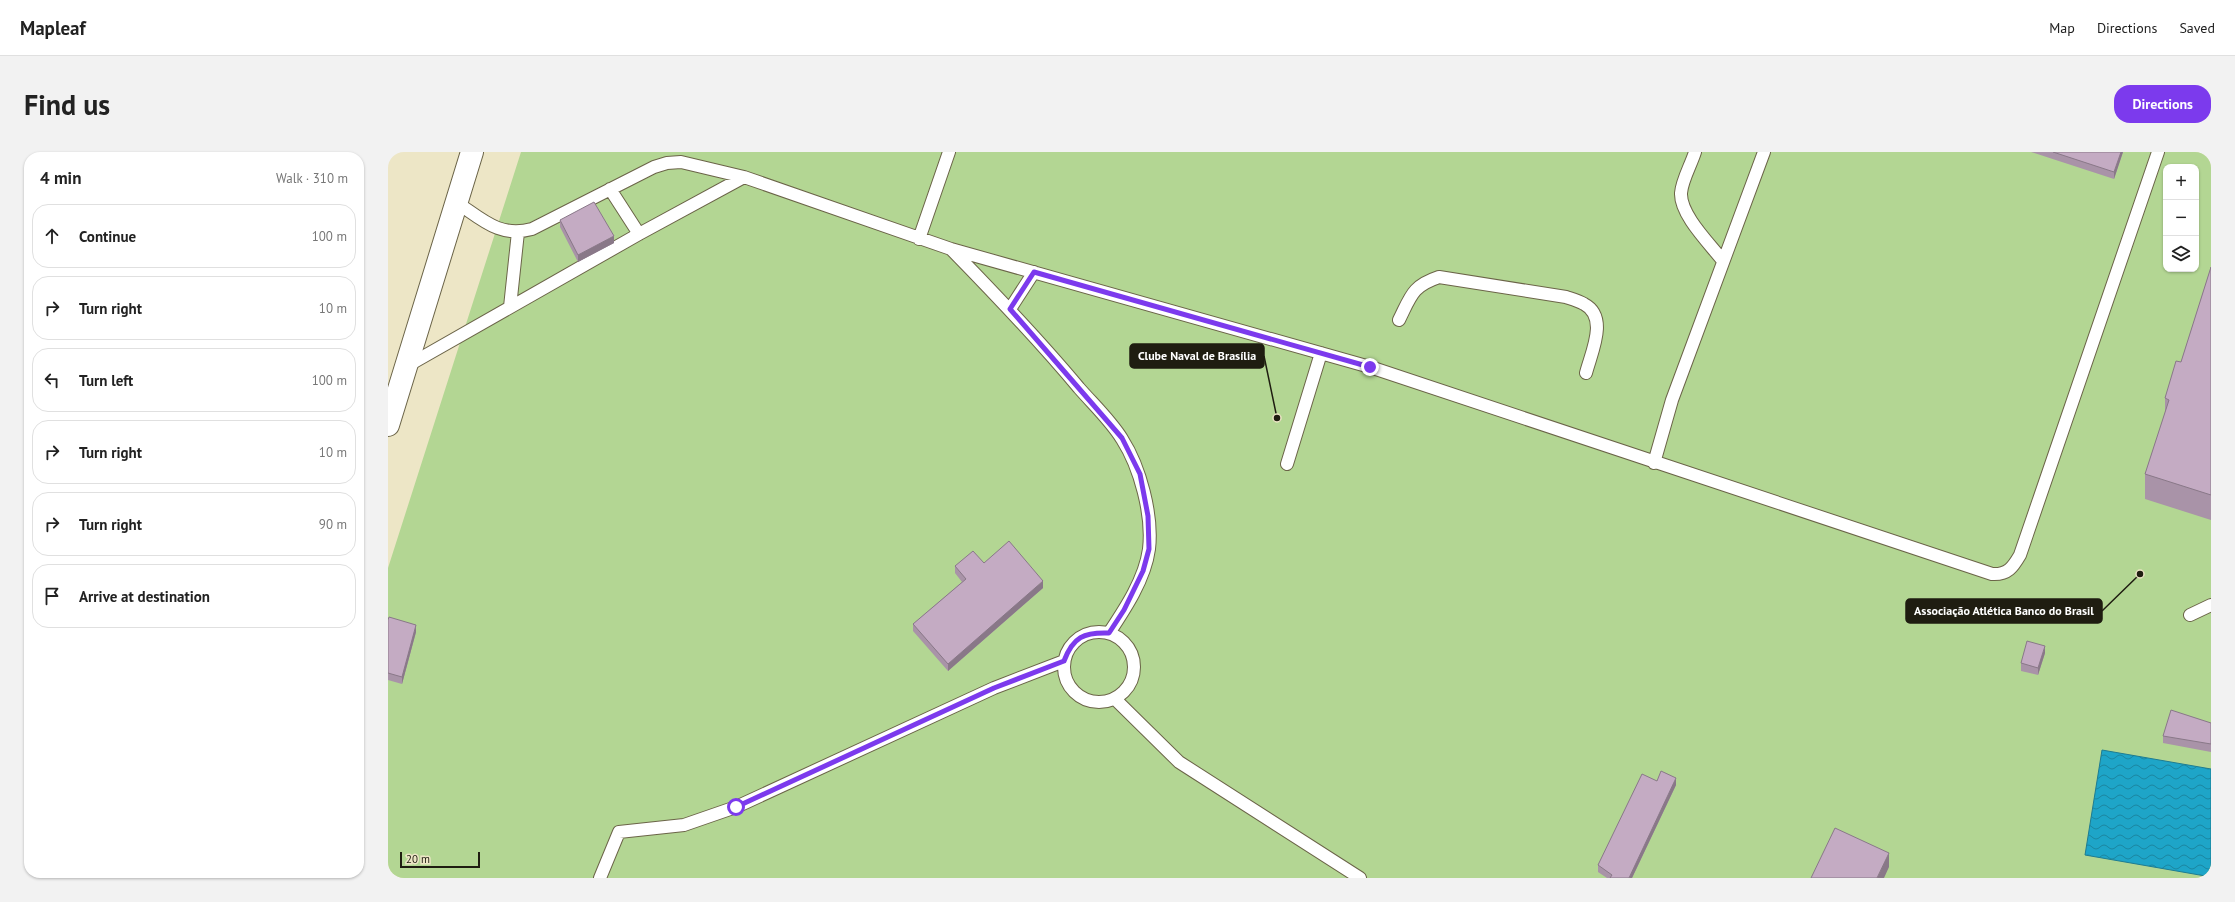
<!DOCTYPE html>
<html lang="en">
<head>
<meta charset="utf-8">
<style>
	body { margin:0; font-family:"PT Sans",sans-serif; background:#f2f2f2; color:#222 }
	.controls { position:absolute; right:12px; top:12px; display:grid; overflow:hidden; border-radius:8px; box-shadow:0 1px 3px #0004 }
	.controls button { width:36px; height:36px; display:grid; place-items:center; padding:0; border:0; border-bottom:1px solid #e0e0e0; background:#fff; color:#222; font:20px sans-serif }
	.scale { position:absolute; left:12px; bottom:10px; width:80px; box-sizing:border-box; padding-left:4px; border:2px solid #1f1d11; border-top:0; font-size:11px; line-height:14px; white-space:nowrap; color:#1f1d11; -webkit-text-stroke:3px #ede6c6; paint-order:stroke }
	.stop { position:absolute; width:12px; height:12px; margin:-9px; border:3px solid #7c3aed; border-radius:50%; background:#fff }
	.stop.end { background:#7c3aed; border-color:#fff; box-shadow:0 1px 4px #0008 }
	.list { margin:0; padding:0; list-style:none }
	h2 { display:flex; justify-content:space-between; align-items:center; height:52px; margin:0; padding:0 16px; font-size:17px }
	h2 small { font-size:13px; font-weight:400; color:#767676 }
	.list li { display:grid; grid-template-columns:26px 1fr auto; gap:12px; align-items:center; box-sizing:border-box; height:64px; margin:0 8px 8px; padding:0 8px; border:1px solid #e0e0e0; border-radius:16px }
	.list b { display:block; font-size:15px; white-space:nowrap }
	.list em { font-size:13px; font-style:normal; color:#767676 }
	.icon { flex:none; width:22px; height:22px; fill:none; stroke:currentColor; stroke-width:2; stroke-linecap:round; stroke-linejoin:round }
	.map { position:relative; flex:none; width:1823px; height:726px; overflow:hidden; border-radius:16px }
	header { display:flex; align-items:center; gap:24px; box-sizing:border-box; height:56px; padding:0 20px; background:#fff; border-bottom:1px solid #e0e0e0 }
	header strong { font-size:19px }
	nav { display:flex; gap:22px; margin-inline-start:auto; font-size:14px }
	.intro { display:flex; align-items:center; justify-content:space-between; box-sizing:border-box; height:96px; padding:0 24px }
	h1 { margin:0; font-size:28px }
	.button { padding:10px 18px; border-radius:16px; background:#7c3aed; color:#fff; font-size:14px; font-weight:700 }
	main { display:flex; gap:24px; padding:0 24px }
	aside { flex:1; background:#fff; border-radius:16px; box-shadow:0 1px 3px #0004 }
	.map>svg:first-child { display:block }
	.green { fill:#b3d693; fill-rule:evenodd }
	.water { fill:url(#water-waves); stroke:#1e7c91 }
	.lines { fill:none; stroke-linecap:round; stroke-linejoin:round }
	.lane-casing { stroke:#6b6448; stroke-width:14 }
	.secondary-casing { stroke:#6b6448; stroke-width:24 }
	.lane { stroke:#fff; stroke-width:12 }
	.secondary { stroke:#fff; stroke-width:22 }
	.wall { fill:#a993a8 }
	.shaded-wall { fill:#897888 }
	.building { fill:#c4abc3; stroke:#897888 }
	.route { stroke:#7c3aed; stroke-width:5 }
	.leader { fill:none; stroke:#1f1d11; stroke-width:1.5 }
	.callout-dot { fill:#1f1d11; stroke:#ede6c6; stroke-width:1.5 }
	.callout { fill:#1f1d11; stroke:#1f1d11; stroke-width:1.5 }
	.callout-label { font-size:12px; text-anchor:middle; font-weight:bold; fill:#fff }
</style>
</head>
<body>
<header>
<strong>Mapleaf</strong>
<nav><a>Map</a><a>Directions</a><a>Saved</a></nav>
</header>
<div class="intro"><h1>Find us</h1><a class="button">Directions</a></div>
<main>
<aside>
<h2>4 min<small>Walk · 310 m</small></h2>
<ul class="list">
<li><svg class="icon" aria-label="ahead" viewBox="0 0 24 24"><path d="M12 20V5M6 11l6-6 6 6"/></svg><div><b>Continue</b></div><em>100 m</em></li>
<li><svg class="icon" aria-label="right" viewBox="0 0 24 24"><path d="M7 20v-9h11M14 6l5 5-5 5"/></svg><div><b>Turn right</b></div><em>10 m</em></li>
<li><svg class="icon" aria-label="left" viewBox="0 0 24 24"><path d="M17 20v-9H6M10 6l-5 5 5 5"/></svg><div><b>Turn left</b></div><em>100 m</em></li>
<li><svg class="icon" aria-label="right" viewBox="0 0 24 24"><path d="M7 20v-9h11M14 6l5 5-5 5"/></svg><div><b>Turn right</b></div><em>10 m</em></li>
<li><svg class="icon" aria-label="right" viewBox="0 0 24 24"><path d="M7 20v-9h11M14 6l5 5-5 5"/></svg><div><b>Turn right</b></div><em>90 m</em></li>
<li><svg class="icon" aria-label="arrive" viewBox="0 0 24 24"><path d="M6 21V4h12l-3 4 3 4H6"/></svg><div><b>Arrive at destination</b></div></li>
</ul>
</aside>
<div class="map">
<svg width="1823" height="726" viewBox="0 0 1823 726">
	<defs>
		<pattern id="water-waves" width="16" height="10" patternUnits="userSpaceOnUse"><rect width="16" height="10" fill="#1ea5c8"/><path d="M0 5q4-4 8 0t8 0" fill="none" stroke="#1a86a1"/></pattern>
	</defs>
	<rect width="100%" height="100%" fill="#ede6c6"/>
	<!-- green -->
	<path class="green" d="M133,0h1690v726h-1823v-310zM1778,15h30v102h-30z"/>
	<!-- water -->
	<path class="water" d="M1714,598l109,19v108l-126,-22z"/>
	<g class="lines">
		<!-- lane casing -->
		<g class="lane-casing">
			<path id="lane" d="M1307,0c-4,13 -13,28 -14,41 -1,22 29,51 42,68
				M222,37l29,45
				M68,50c26,17 43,36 76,27l122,-62 13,-4 14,-1 63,15 207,72 419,118 622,207c16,1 21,-7 28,-19l138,-403
				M531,87l30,-87
				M564,98c44,45 87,90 127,138 14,16 32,33 43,51 18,28 31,76 27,110 -4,30 -24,60 -40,84
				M122,155l8,-75
				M622,157l24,-37
				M1011,168c12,-24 13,-34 40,-43l127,20c6,2 13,4 18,7 25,13 7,49 2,69
				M19,214l232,-132 105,-57
				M1266,311l18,-63 92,-248
				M899,312l34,-111
				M1802,463l21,-10
				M676 515a35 35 0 1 1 70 0a35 35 0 1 1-70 0Z
				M727,547l64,63 181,116
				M212,726l19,-46 65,-7 52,-18 258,-119 70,-27"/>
		</g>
		<!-- secondary casing -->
		<g class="secondary-casing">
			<path id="secondary" d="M0,273l84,-273"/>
		</g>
		<!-- lane -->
		<use href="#lane" class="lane"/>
		<!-- secondary -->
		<use href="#secondary" class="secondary"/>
	</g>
	<!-- wall -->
	<path class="wall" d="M1643,0h92l-9,27z
		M172,68l54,23 -36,19 -18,-35z
		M1823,115v253l-66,-21v-25l20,-61v-15l16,-36z
		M596,411l59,25 -95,83 -35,-40v-7l49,-42 -7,-9v-7z
		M0,468l28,12 -14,52 -14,-4z
		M1657,501l-7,22 -17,-4v-8z
		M1823,571v29l-48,-9v-7z
		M1269,629l19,4 -44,93h-25l-9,-6v-7z"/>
	<!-- shaded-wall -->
	<path class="shaded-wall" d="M1733,0h2l-9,27v-7z
		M226,84v7l-36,19v-7z
		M655,429v7l-95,83v-7z
		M28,473v7l-14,52v-7z
		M1657,494v7l-7,22v-7z
		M1288,626v7l-44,93h-3z
		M1501,701v14l-5,11h-7z"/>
	<!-- building -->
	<path class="building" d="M1665,0h68l-7,20z
		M206,50l20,34 -36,19 -18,-35z
		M1823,115v228l-66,-21 24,-74 -4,-2 11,-37 5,1z
		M621,389l34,40 -95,83 -35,-40 53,-45 -11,-13 18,-15 11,12z
		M1,465l27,8 -14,52 -14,-4v-53z
		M1639,489l18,5 -7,22 -17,-5z
		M1783,558l40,13v21l-48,-8z
		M1273,619l15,7 -47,100h-19l2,-3 -14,-10 44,-91 15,7z
		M1447,676l54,25 -12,25h-66z"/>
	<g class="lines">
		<!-- route -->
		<path class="route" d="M348,655l258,-119 70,-27c9,-24 20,-29 45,-28l15,-23 19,-39 6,-22 -1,-33 -8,-42 -18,-36 -112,-129 24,-37 336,95"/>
	</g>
	<!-- callouts -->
	<path class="leader" d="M889 266L876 204M1752 422L1714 459"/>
	<g class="callout-dot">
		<circle cx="889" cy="266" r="4"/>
		<circle cx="1752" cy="422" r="4"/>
	</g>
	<g class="callout">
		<rect x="742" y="192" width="134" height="24" rx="4"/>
		<rect x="1518" y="447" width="196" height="24" rx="4"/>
	</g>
	<g class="callout-label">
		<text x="809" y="208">Clube Naval de Brasília</text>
		<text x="1616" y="463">Associação Atlética Banco do Brasil</text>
	</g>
</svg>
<div class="controls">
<button>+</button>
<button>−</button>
<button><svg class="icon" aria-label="layers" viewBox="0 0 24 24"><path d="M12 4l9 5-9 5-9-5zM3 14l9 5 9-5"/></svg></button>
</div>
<div class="scale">20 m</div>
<div class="stop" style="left:348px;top:655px"></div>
<div class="stop end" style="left:982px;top:215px"></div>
</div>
</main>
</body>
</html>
